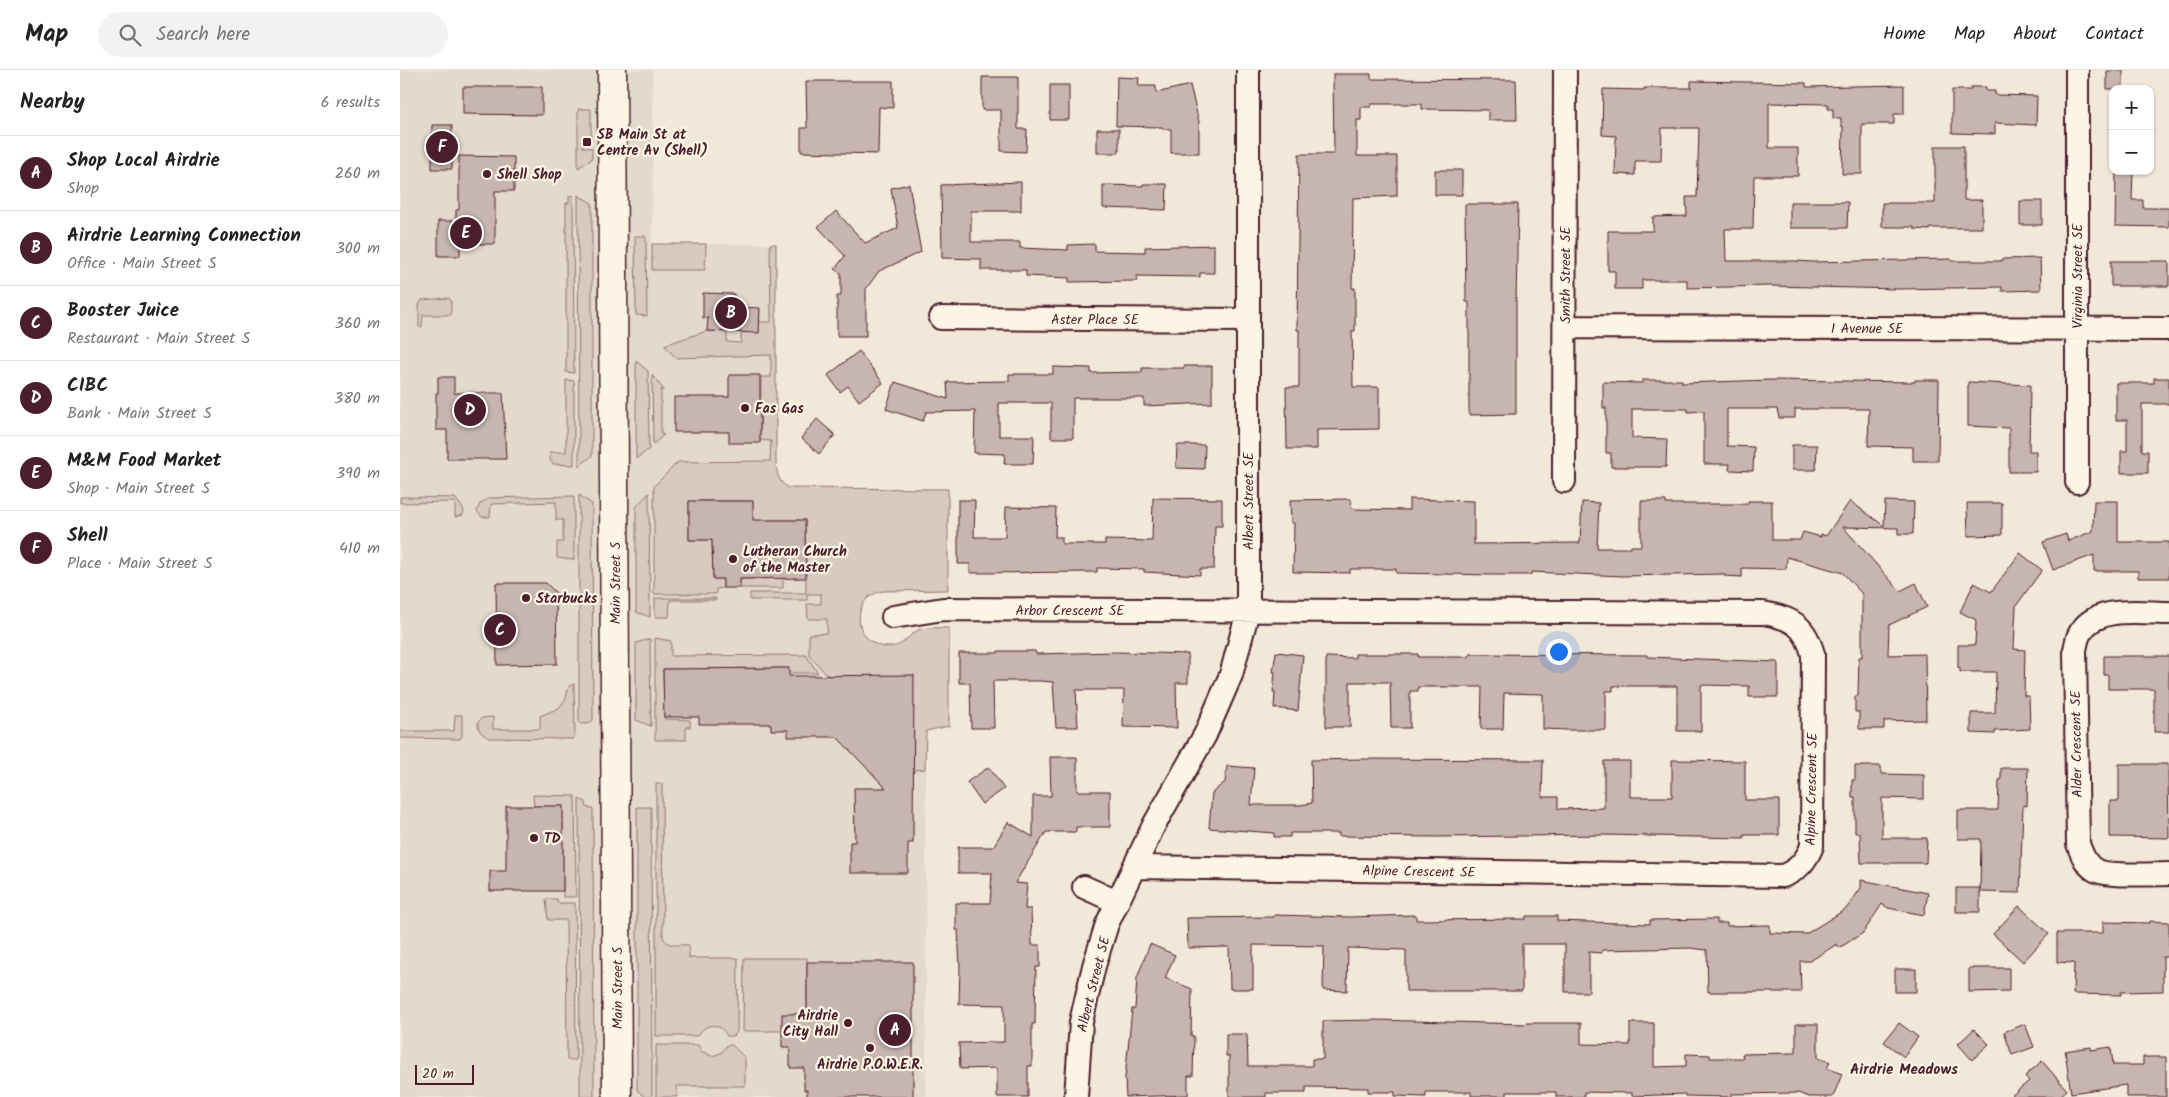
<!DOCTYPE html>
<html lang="en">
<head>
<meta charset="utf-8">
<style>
	body { margin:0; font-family:Kalam,sans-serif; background:#f2f2f2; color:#222 }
	.controls { position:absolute; right:15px; top:15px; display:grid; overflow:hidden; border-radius:10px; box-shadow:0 1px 4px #0004 }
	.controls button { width:45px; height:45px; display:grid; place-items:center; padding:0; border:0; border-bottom:1px solid #e0e0e0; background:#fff; color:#222; font:25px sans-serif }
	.scale { position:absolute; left:15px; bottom:12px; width:59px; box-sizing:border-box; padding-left:5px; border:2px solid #4a1f2b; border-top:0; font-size:14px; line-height:18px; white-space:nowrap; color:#4a1f2b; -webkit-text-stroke:4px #fcf5e5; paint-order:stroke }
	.you { position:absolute; left:1158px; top:581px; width:18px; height:18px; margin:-12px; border:4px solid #fff; border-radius:50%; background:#1a73e8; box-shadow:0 0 0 8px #1a73e833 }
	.badge { display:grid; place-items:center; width:32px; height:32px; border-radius:50%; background:#4a1f2b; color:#fff; font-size:16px; font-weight:700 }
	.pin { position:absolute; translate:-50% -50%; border:2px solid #fff; box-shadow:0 1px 5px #0006 }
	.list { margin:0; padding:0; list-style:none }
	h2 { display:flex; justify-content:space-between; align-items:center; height:65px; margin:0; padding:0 20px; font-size:21px }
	h2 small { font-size:16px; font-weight:400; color:#767676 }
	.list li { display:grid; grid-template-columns:32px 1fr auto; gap:15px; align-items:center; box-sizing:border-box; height:75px; padding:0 20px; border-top:1px solid #e0e0e0 }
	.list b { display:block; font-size:19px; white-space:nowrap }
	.list p { margin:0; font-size:16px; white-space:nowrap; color:#767676 }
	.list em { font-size:16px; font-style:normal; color:#767676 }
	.icon { flex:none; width:28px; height:28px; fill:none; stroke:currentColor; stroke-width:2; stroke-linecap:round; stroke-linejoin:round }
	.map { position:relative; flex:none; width:1769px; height:1027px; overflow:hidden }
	header { display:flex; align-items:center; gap:30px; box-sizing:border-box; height:70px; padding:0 25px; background:#fff; border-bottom:1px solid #e0e0e0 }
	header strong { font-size:24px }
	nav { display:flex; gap:28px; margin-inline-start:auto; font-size:18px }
	.search { width:350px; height:45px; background:#f2f2f2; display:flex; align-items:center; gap:12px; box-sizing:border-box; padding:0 18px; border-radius:28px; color:#767676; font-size:19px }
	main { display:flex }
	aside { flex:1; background:#fff }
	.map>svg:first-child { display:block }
	.built { fill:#e4d9cd }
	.green { fill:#d8cac0; stroke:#917476 }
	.building { fill:#c7b6af; stroke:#4a1f2b }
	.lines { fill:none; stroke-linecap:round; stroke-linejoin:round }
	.street-casing { stroke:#4a1f2b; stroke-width:26 }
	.secondary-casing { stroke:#4a1f2b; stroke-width:31 }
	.street { stroke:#fcf5e5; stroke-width:22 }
	.secondary { stroke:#fcf5e5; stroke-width:28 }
	.poi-dot { fill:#4a1f2b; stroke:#fcf5e5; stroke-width:2 }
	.labels { text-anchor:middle; stroke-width:4.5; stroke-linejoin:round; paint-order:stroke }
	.poi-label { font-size:14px; font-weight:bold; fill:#4a1f2b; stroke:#fcf5e5; text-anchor:start }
	.street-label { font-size:14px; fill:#4a1f2b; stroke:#fcf5e5 }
	.neighbourhood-label { font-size:15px; font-weight:bold; fill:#4a1f2b; stroke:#fcf5e5 }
</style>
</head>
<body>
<header>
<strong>Map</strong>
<div class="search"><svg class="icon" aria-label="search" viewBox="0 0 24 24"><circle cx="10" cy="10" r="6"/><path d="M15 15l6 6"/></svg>Search here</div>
<nav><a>Home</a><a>Map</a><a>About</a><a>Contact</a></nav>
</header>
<main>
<aside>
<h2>Nearby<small>6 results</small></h2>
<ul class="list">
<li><span class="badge">A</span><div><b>Shop Local Airdrie</b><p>Shop</p></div><em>260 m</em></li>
<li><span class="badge">B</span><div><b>Airdrie Learning Connection</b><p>Office · Main Street S</p></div><em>300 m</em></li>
<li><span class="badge">C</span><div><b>Booster Juice</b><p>Restaurant · Main Street S</p></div><em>360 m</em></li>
<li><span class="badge">D</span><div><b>CIBC</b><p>Bank · Main Street S</p></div><em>380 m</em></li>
<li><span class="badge">E</span><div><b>M&amp;M Food Market</b><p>Shop · Main Street S</p></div><em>390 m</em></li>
<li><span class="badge">F</span><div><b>Shell</b><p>Place · Main Street S</p></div><em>410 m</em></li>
</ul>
</aside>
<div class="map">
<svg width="1769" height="1027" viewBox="0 0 1769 1027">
	<rect width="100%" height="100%" fill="#f1e8da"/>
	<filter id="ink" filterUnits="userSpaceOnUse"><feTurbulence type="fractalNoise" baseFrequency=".02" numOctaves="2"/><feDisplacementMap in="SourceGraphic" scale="10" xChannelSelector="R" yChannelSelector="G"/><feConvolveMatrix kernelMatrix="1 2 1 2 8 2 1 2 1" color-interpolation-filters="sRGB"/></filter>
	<g filter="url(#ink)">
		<!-- built -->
		<path class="built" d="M0,0h253l-1,174h124v218l1,12 4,9 7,5 160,1v101l-65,1 -8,2 -12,10 -4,14 2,13 4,7 13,9 9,1 10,-1 20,-16 8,-2h24v98l-23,5v366h-526z"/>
		<!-- green -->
		<path class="green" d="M178,39h13v29h-7l-1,9 9,1v11l-14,9z
			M173,125l1,178 -8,-1v-169h3v-7z
			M178,125l14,8v253l-13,10z
			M235,166h10l1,3 1,77 -11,-1z
			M252,174h54l-1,26h-53z
			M370,174h6v218c1,12 2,19 12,26l160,1v101l-65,1c-9,2 -17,6 -21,15 -10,22 9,46 34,40 10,-3 15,-14 25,-17 9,-2 19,-1 28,-1v98l-23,5 -1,38 -12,1 -104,-115v-21l18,-1v-14h-19l-1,-15h14v-10h-14v6h-57v-7h56l-1,-73h-37l15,58v10h-43v-9h13v-78h-64v39h23l1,39h10v9l-7,1v5h-62v-108l24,-24 92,-1 1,-20 -11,-1 1,-63h10v-22l-95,3 -12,-13 43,-14 20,1v10l14,1v-11l18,-10h12z
			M49,228l2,3v14h-28l-1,12h-3v-22l3,-5z
			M236,291l12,10 1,78 -13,10z
			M252,305l12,15h-3v44l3,1 -11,9z
			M166,310l8,1v84l-21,-1 -3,-4v-8h16z
			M249,423l1,124 -14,-5v-105z
			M179,425l13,9 1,216c-3,4 -9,5 -14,3z
			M174,426v64l-17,-2v-16h6v-22h-7v-18l-65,2 -1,13h-8l-5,-6 3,-7 9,-6z
			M0,427l55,1 9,12 -1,5 -8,2v-15l-55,1z
			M255,528h61v2h-46l-1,17h-14z
			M255,568l16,3v15l135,-1 12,18h-29l-1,-5 -125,1 1,50 26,1v7h-4v13h-31z
			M250,569l1,87 -15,-6v-77z
			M174,614l1,51 -2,4 -84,-1c-7,-3 -12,-8 -11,-16l4,-4 11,-1v12h47v-13l19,-8 7,-10 3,-12z
			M55,645h7v21l-2,3 -60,-1v-7h54z
			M256,714h6l1,153c5,11 16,7 26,8v13h49l-1,74 -4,4h-6c-7,-14 -22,-14 -29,0h-42z
			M133,725l42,1 1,101h-13v-91h-29z
			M179,729l7,3 1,6h6l1,289h-14z
			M237,737h14l1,290h-7l-8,-7z
			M146,829h11l1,4h17l1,157h-9l-1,-140h-18z
			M344,888h63v56l-25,17h-39z
			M256,975h42l3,6 11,5 9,-3 6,-8h5l13,13v28h-68v11h-21z"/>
		<!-- building -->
		<path class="building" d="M1707,1h16v18h-16z
			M933,4h38v5l145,1 1,40h-29v-10l-66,-1v-5h-51v3h-10v13h-4v36h40v40l-44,2 -1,90h3v43h-3l1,56h26v42l-62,1v19h-30l-1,-62h13v-57h-2l2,-176h35z
			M582,7h36v52h9l-1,23 -25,-1v-41h-19z
			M717,7l22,1 -1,8h18v7l34,-8 9,37v31h-28v-24h-9v-2l-46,-1z
			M406,11h87v27l-14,-1 -1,47 -77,-2v-24h6z
			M1291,11l115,2v4l98,-2v29h-10v10h-32v50h-20l1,-48h-2v-8h-8v-9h-5v-5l-59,-1v45h29v28h-44l-1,53h-28l1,32h69l18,1 138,-3v2h51v-2l38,-1 1,32 -39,1v-4l-103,2 -129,-3 -83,2v-8h-45v9h-27v-18h-7v-40h45v-14l34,-1 -1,-19h11l2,-69h-37l-1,33h-26v14l-20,-1 1,-38 -14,-1 1,-46 41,1v-2h47z
			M650,15h19v35h-19z
			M63,17h79v28l-79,-1z
			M1571,17h15v4h9v4l42,1 -1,29 -41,-2v11l-43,-1v-43h19z
			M32,55h20v44h-20z
			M697,59h22v24h-22z
			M1535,76h29v54h18v28h-52v2l-16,-1v-2h-32v-24h53z
			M59,86l55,1v34h-19v53h-35v12h-22v-35h18v-11h3z
			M1035,100h27v25h-27z
			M1716,101h17l-1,29h11v8h26v19l-54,-1z
			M621,112v29h-50v31h49v6l48,2v-5l27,-1v7l50,1v-5l69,-2v28h-14v4l-63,-1v5l-68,1v-4l-43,-2v-6h-45v-11l-39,-1 -1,-73z
			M509,114l12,68 -42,19 -13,18v47h-29v-40h4v-23l-6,-4 10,-13 -27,-29 18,-16 29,32 33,-15 -7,-40z
			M743,114h24l-1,26 -63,-2v-23l40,1z
			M1620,131h22v24h-22z
			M1390,132h58l-1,26h-57z
			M1065,134h53l-2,98v112l-47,1v-113h-3z
			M1711,191h58v25h-58z
			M303,223l31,1 -1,13 27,1 -1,25 -52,-2 1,-13h-5z
			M459,281l24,32 -24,18 -11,-15 -8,6 -12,-17z
			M784,296h28v37l-68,3v-8h-71v40h-22v-35h-52v33h35l-1,28h-29l1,-10 -31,-1 1,-42 -49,1 -3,9 -37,-12 9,-27 53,17 -1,-17 62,-1v-7h44v-7l38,1v5l51,-1v-4h42z
			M329,305h31v68h-31v-11h-55v-35h55z
			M38,307h16v16h49l3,66h-59v-29h-11v-37h2z
			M1754,308h15v26h-27v47h6v22h-27v-22h6v-31h-11v-37h38z
			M1242,310h40v3l89,-3 144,2v-2h24l-1,81h-25v-14l-45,-1 1,-37h-74v9h-16l-2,-9h-50v37l27,1 -1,24 -24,-1 1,-6h-26v-53l-16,1v-3h-56v29l35,1 -1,28h-55v-14h-5v-45h-3v-26l39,1z
			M1568,312l62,3 -1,66h7v21h-27v-44l-41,-2z
			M417,349l18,16 -16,19 -18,-16z
			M777,375h28l-1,24 -28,-1z
			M1392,375h25l-1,25h-24z
			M753,428l69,1v27h-7l-1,43h-14v6l-56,-3v-3l-47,-1v4l-127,1v-9h-12v-64h17l-1,37h31l1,-30 50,1 -1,29h7v7h43v-4l47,1z
			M951,429l1,10 57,1v-11l65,2v43l106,-1 2,-41 17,1 -2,45h34v-2h10v-45h25v3h82v-3h24v39h28l3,-8 18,5v-3l5,2 24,-35 34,25 1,-25 29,1 -1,32h-15v-6l-55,-1 57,64 16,-8 11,24 -38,18 -1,30 37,-1 1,66 -42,1v8h-25v-17h-4v-16h3l1,-39h3v-63l-19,-21 -56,-16 -1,12 -44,-1v9l-18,-1v-2l-102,2 -91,-4v3h-40l-95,-2v-4h-46v4l-57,-1 1,-49h-3l-1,-23z
			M289,431h64v19h52l1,58 -66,1v9h-17v-9h-10l-1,-39h-23z
			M1694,431h24v41h51v36h-31v-7h-44v-16l-41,15 -10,-28 23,-8 2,7 25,-10z
			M1567,433h35v32l-34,1z
			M1620,483l22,17 -26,36 -2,43 11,1 -1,46h5l1,33 -35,2v3l-24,-1v-20h24l1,-41h-36v-4h-2v-23h17l1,-25 -16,-8 14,-29 17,9z
			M96,513h50l10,10 1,71 -60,1z
			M598,581h37l1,3 80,-2 72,2v29h-12l1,45 -54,-1 1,-37h-48l2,37h-22l-3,-45 -13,-1h-47l1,47h-23l-1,-45h-11v-30h39z
			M876,582l27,3 -5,56 -24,-3 1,-16h-2l2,-20h-2z
			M955,584h63v3h51l1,-3 177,1v2l131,5v35h-29v-11l-48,-1v46h-24v-45h-64v5h-7v39h-38l-25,-1v-35l-39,-1 -1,36h-22l1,-42h-64v4h-8v37h-19l-1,-46h-40v45h-24v-70l29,1z
			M1704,586h65v76h-15v-43h-46v-14h-4z
			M389,598v8l125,-1 -1,168h-5v30h-58v-31h5l-1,-54h32l-49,-51h-49v-7h-17v-6h-72v-7h-35l-1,-48z
			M650,687h27v34h33v36h-34v5h-30l-31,51 12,1 -2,25h6l1,36h8v22h-4l-1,57h-3v42h-4v31h-31v-29l-37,1 -1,-26 45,-1v-37l-45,-1 1,-37 -2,-37h-2v-27h34l2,-30h-34v-26h35l15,-25 25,15v-41h18z
			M963,689l180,1 -1,37h16v12l46,-1v-47h26v36h42v-37l73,1v39h34v35h-35v3l-140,-3 -166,2 -99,-1v-3h-49v4h-16v-4l-65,-5 3,-35 13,-11 2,-16 27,2 -3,37h49l12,-2 -1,-43z
			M1719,694h49l1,74 -59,-1v-36h9z
			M1455,696h26v8l43,1v24l-42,-1v40h45l-1,25h-65l-1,-30h-5v-36h-3v-17h3z
			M589,697l15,22 -22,15 -15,-22z
			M1601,698h27l-1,38 -4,-1 -3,88 -40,-1 1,-53h-23v-29h40l1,-30h2z
			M106,736h57v85h-73v-20h16z
			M1461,810l67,13 -4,22 -36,-7 -6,-4 -19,29 -24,15 -2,-4 -27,17h-10l1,31h-93l-1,-42 -17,-2 -88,2v3l-13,-1v40h-24v-48h-43v47h-116v-41l-58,-2 -1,43 -24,-1 1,-44 -71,-1v44h-23l-1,-42 -41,1 -1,-30 87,-1v-2l76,2 66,-2v5l110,-1v-3h31v5l93,3v-4l67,-1v4h10v3l43,-1v8l36,1 40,-25 15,-21z
			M1556,818h24v24h-24z
			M1619,836l30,28 -26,28 -30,-28z
			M1750,851l19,1v35h-6v34l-42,1v3l-48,-1 1,-31 -17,-1v-29h46v-11l47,1z
			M750,874l25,11 -10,23 27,11 -1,47h3l-1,40h-5v19l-62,2 -1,-19 7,-69h3l2,-31z
			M407,892h106v135h-106v-7h-3v-22h-14v-21h-8v-33h25z
			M1569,898h40v23l-40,1z
			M1495,899h21v23h-21z
			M974,950l152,4v-1h55v21l49,1v-22h24v44l32,-1v-12l24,1v3h33l-1,-4 54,-1v-29h22v34l12,4 -3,6 15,6 -9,23h-24l-11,-4 -67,1v3l-46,-1v-2l-53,2v-3l-48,-1v5h-28v-5h-49v4h-36v-4h-45v5l-31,-1v-4h-27v-4l-62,-1v6h-40v4h-37v-41h-3v-22h21l1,32h64v-7h11v-38z
			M1499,953l19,14 -14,20 -20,-15z
			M1625,954l9,23 -22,8 -8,-23z
			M1574,959l15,15 -17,16 -14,-16z
			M1691,977v3l20,-3 2,18h30v-8h23v40h-40v-12l-55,8 -6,-42z
			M1642,991l25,29 -8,7h-49l19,-16 -4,-5z"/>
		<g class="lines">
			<!-- street casing -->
			<g class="street-casing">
				<path id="street" d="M1677,0v412
					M541,248l307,2
					M1165,257l604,2
					M1164,411l1,-411
					M1769,543c-27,0 -75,-9 -90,22 -2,4 -3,10 -4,15l3,194c4,10 7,20 17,26 12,7 58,4 74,4
					M493,547l50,-8 820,4c29,5 42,12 50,41l-1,192c-6,15 -14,24 -29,30l-649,-9
					M684,817l33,15
					M676,1027l5,-75 13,-56 13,-42 47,-99 51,-90 26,-60 17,-64v-541"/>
			</g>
			<!-- secondary casing -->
			<g class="secondary-casing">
				<path id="secondary" d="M212,0l5,1027"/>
			</g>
			<!-- street -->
			<use href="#street" class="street"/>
			<!-- secondary -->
			<use href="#secondary" class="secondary"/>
		</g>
	</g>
	<!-- markers -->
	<g class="poi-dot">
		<rect x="182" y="67" width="10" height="10" rx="2.5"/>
		<circle cx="87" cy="104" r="5"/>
		<circle cx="345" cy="338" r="5"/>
		<circle cx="333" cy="489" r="5"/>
		<circle cx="126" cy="528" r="5"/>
		<circle cx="134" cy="768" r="5"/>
		<circle cx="448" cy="953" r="5"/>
		<circle cx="470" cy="978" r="5"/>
	</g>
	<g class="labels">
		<!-- poi labels -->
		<g class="poi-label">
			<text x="197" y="69">SB Main St at<tspan x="197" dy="16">Centre Av (Shell)</tspan></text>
			<text x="97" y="109">Shell Shop</text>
			<text x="355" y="343">Fas Gas</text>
			<text x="343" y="486">Lutheran Church<tspan x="343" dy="16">of the Master</tspan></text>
			<text x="136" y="533">Starbucks</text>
			<text x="144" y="773">TD</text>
			<text x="438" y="950" text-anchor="end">Airdrie<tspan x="438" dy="16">City Hall</tspan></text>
			<text x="470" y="999" text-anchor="middle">Airdrie P.O.W.E.R.</text>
		</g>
		<!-- street labels -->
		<g class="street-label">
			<text transform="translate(1165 205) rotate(-90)" y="5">Smith Street SE</text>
			<text transform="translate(1677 206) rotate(-90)" y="5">Virginia Street SE</text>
			<text x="695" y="254">Aster Place SE</text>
			<text x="1467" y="263">1 Avenue SE</text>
			<text transform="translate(848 431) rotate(-90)" y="5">Albert Street SE</text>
			<text transform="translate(215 513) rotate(-90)" y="5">Main Street S</text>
			<text x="670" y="545">Arbor Crescent SE</text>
			<text transform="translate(1676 674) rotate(-91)" y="5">Alder Crescent SE</text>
			<text transform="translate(1411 719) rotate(-89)" y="5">Alpine Crescent SE</text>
			<text transform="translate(1019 801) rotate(1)" y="5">Alpine Crescent SE</text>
			<text transform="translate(693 914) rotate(-76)" y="5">Albert Street SE</text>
			<text transform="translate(217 918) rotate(-90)" y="5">Main Street S</text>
		</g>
		<!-- neighbourhood labels -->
		<g class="neighbourhood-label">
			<text x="1504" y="1004">Airdrie Meadows</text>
		</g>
	</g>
</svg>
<div class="controls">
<button>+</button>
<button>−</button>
</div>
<div class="scale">20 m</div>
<div class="you"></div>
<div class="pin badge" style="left:495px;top:960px">A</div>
<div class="pin badge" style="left:331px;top:243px">B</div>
<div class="pin badge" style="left:100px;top:560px">C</div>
<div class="pin badge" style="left:70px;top:340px">D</div>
<div class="pin badge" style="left:66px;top:163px">E</div>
<div class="pin badge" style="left:42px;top:77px">F</div>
</div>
</main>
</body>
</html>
